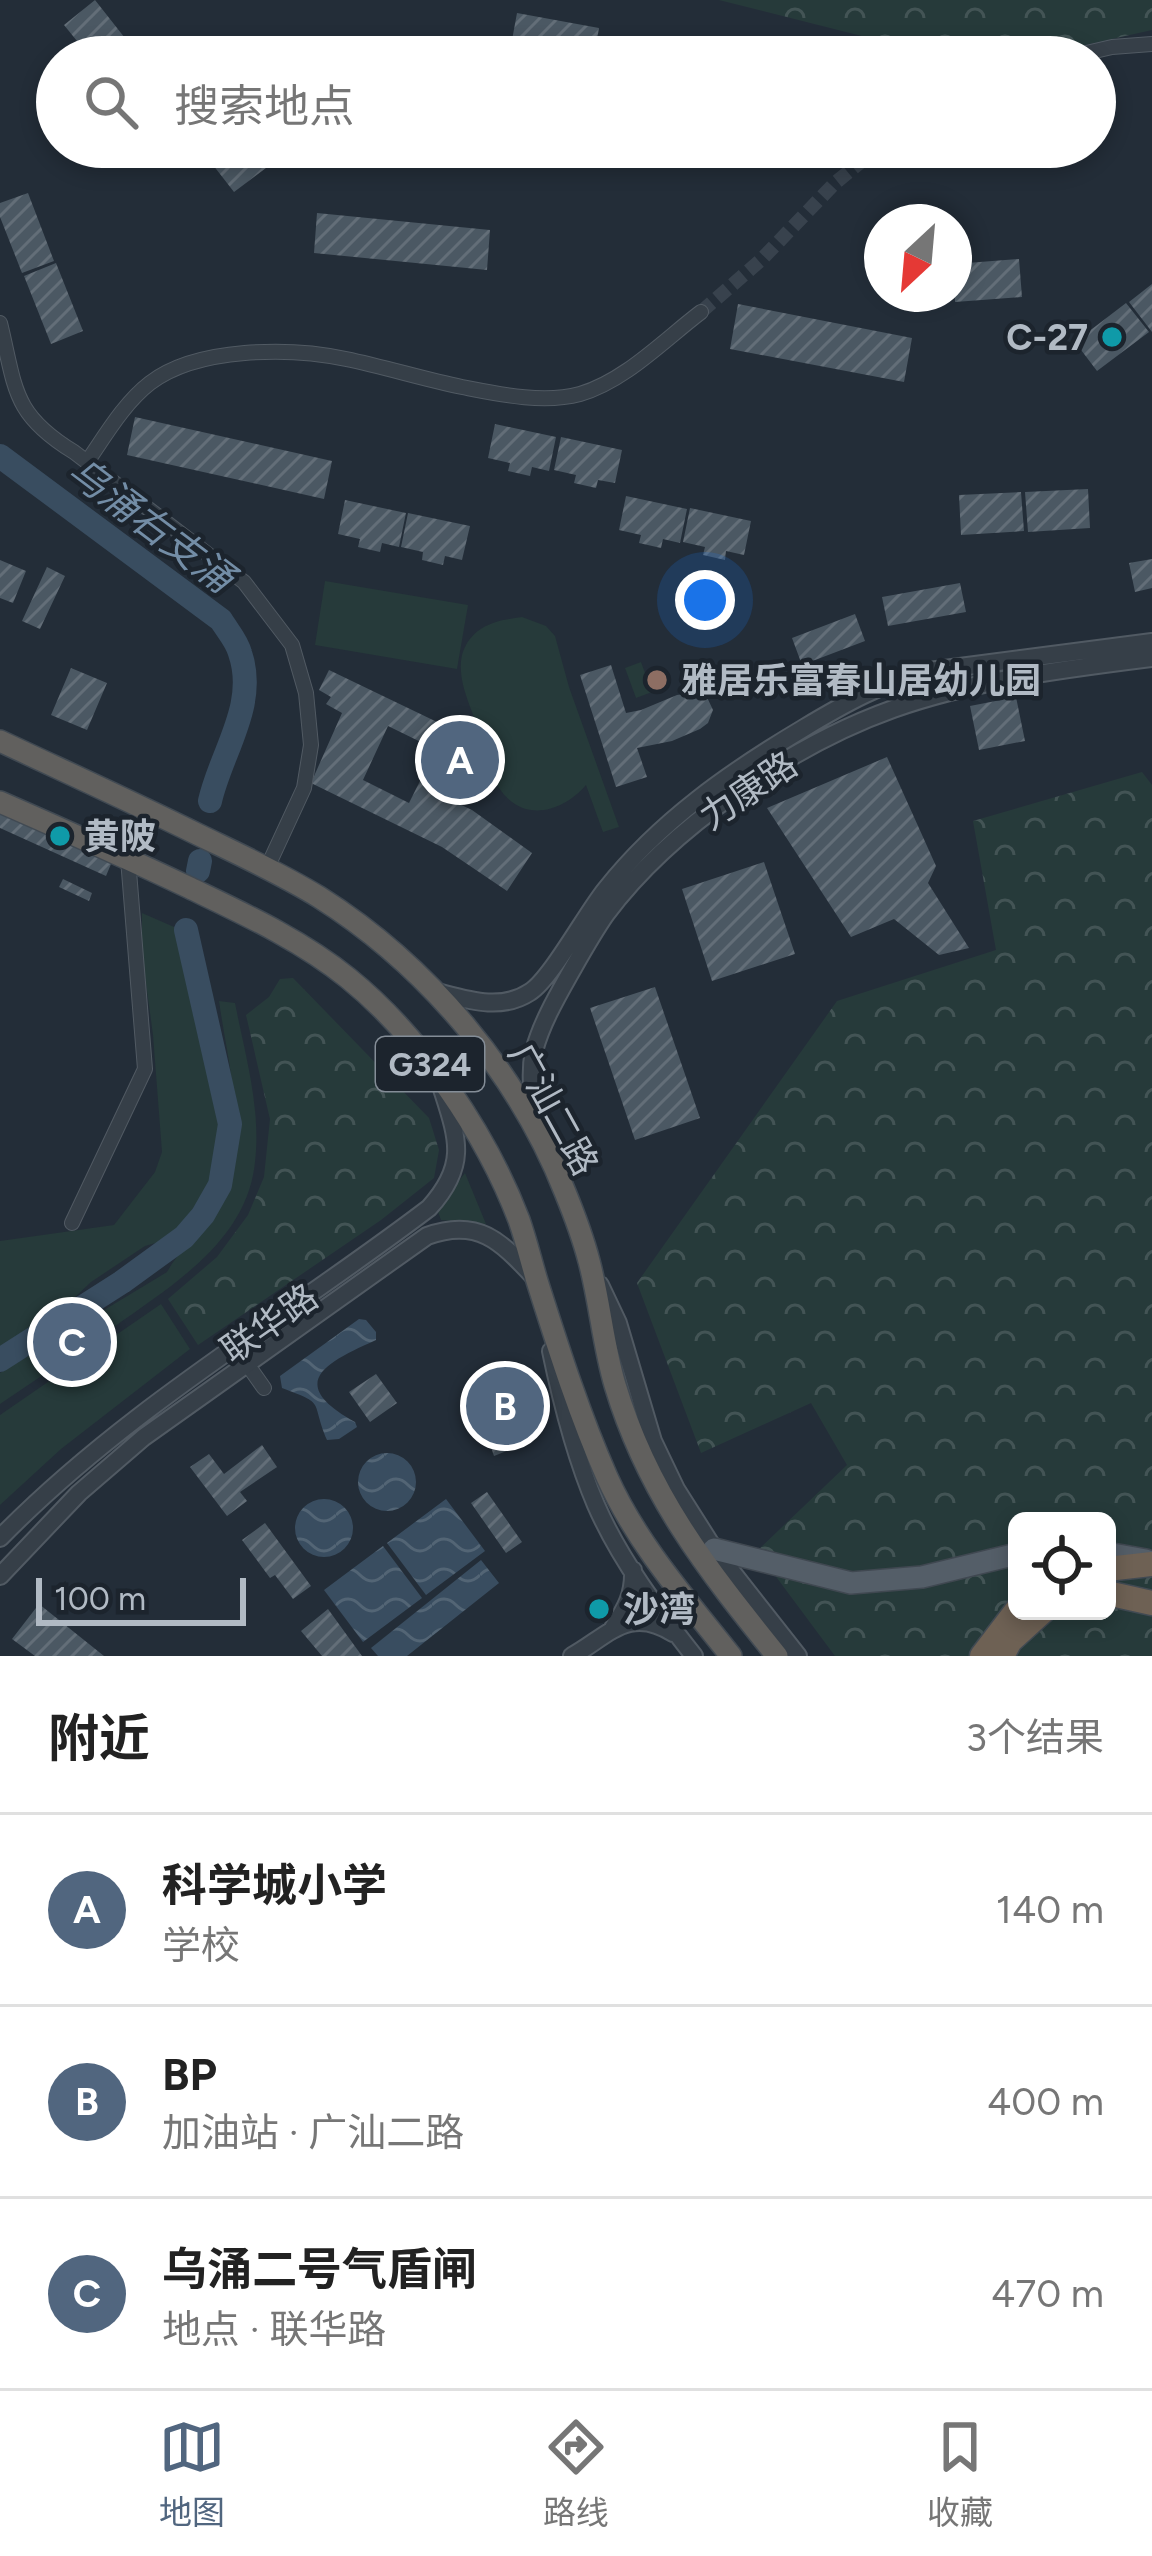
<!DOCTYPE html>
<html lang="zh">
<head>
<meta charset="utf-8">
<style>
	body { margin:0; font-family:Figtree,"Noto Sans SC",sans-serif; background:#f2f2f2; color:#222 }
	.controls { position:absolute; right:36px; bottom:36px; display:grid; overflow:hidden; border-radius:18px; box-shadow:0 6px 18px #0003 }
	.controls button { width:108px; height:108px; display:grid; place-items:center; padding:0; border:0; border-bottom:3px solid #e0e0e0; background:#fff; color:#222; font:60px sans-serif }
	.compass { position:absolute; left:864px; top:204px; width:108px; height:108px; border-radius:50%; background:#fff; box-shadow:0 6px 18px #0003; rotate:206deg }
	.scale { position:absolute; left:36px; bottom:30px; width:210px; box-sizing:border-box; padding-left:12px; border:6px solid #b1bac4; border-top:0; font-size:33px; line-height:42px; white-space:nowrap; color:#b1bac4; -webkit-text-stroke:9px #1c242d; paint-order:stroke }
	.you { position:absolute; left:705px; top:600px; width:42px; height:42px; margin:-30px; border:9px solid #fff; border-radius:50%; background:#1a73e8; box-shadow:0 0 0 18px #1a73e833 }
	.badge { display:grid; place-items:center; width:78px; height:78px; border-radius:50%; background:#51667f; color:#fff; font-size:39px; font-weight:700 }
	.pin { position:absolute; translate:-50% -50%; border:6px solid #fff; box-shadow:0 3px 12px #0006 }
	.list { margin:0; padding:0; list-style:none }
	h2 { display:flex; justify-content:space-between; align-items:center; height:156px; margin:0; padding:0 48px; font-size:51px }
	h2 small { font-size:39px; font-weight:400; color:#767676 }
	.list li { display:grid; grid-template-columns:78px 1fr auto; gap:36px; align-items:center; box-sizing:border-box; height:192px; padding:0 48px; border-top:3px solid #e0e0e0 }
	.list b { display:block; font-size:45px; white-space:nowrap }
	.list p { margin:0; font-size:39px; white-space:nowrap; color:#767676 }
	.list em { font-size:39px; font-style:normal; color:#767676 }
	.icon { flex:none; width:66px; height:66px; fill:none; stroke:currentColor; stroke-width:2; stroke-linecap:round; stroke-linejoin:round }
	.map { position:relative; flex:none; width:1152px; height:1656px; overflow:hidden }
	.search { position:absolute; background:#fff; box-shadow:0 6px 18px #0003; left:36px; right:36px; top:36px; height:132px; display:flex; align-items:center; gap:30px; box-sizing:border-box; padding:0 42px; border-radius:66px; color:#767676; font-size:45px }
	.sheet { height:732px; background:#fff }
	nav { display:flex; justify-content:space-around; align-items:center; box-sizing:border-box; height:168px; border-top:3px solid #e0e0e0; background:#fff; font-size:33px; color:#767676 }
	nav a { display:grid; justify-items:center; gap:6px }
	nav .on { color:#51667f }
	.map>svg:first-child { display:block }
	.grass { fill:#263a3a }
	.forest { fill:url(#forest-crowns); fill-rule:evenodd }
	.water { fill:url(#water-waves) }
	.lines { fill:none; stroke-linecap:round; stroke-linejoin:round }
	.river { stroke:#394d60; stroke-width:24 }
	.building { fill:url(#building-hatch); fill-rule:evenodd }
	.minor-tunnel { stroke:#38424d; stroke-width:14; stroke-dasharray:14 7; stroke-linecap:butt }
	.minor-casing { stroke:#515a63; stroke-width:16 }
	.tertiary-casing { stroke:#515a63; stroke-width:20 }
	.primary-casing { stroke:#404851; stroke-width:24 }
	.trunk-casing { stroke:#414a53; stroke-width:24 }
	.motorway-casing { stroke:#414a53; stroke-width:27 }
	.minor { stroke:#363f48; stroke-width:14 }
	.tertiary { stroke:#363f48; stroke-width:16 }
	.primary { stroke:#545e68; stroke-width:21 }
	.trunk { stroke:#61605e; stroke-width:21 }
	.motorway { stroke:#6e6154; stroke-width:24 }
	.culture-dot { fill:#0f9aa8; stroke:#1c242d; stroke-width:4.5 }
	.education-dot { fill:#8d6e63; stroke:#1c242d; stroke-width:4.5 }
	.labels { text-anchor:middle; stroke-width:9; stroke-linejoin:round; paint-order:stroke }
	.shield { fill:#1c242d; stroke:#848d97; stroke-width:3 }
	.shield-label { font-size:33px; font-weight:bold; fill:#b1bac4 }
	.poi-label { font-size:36px; font-weight:bold; fill:#b1bac4; stroke:#1c242d; text-anchor:start }
	.street-label { font-size:36px; fill:#b1bac4; stroke:#1c242d }
	.water-label { font-size:39px; font-style:italic; fill:#738da6; stroke:#1c242d }
</style>
</head>
<body>
<div class="map">
<svg width="1152" height="1656" viewBox="0 0 1152 1656">
	<defs>
		<pattern id="forest-crowns" width="20" height="18" patternUnits="userSpaceOnUse" patternTransform="scale(3)"><rect width="20" height="18" fill="#263a3a"/><path d="M2 6a3 3 0 1 1 6 0M12 15a3 3 0 1 1 6 0" fill="none" stroke="#435455"/></pattern>
		<pattern id="water-waves" width="16" height="10" patternUnits="userSpaceOnUse" patternTransform="scale(3)"><rect width="16" height="10" fill="#394d60"/><path d="M0 5q4-4 8 0t8 0" fill="none" stroke="#536575"/></pattern>
		<pattern id="building-hatch" width="6" height="6" patternUnits="userSpaceOnUse" patternTransform="scale(3)"><rect width="6" height="6" fill="#4b5863"/><path d="M-1 1l2-2M0 6l6-6M5 7l2-2" fill="none" stroke="#636e78"/></pattern>
	</defs>
	<rect width="100%" height="100%" fill="#232d38"/>
	<!-- grass -->
	<path class="grass" d="M325,581l143,24 -11,64 -142,-24z
		M522,617l24,9 9,10 14,51 50,140 -16,5 -17,-47c-23,27 -63,39 -87,3 -9,-15 -13,-37 -18,-53 -9,-26 -30,-64 -15,-90 12,-21 33,-25 56,-28z
		M641,662l11,30 -16,6 -11,-30z
		M142,913l39,17 42,204 -9,48 -18,32 -13,13 -17,13 -21,6 -54,36 -18,17 -29,21 -44,29v-108l114,-16 41,-53 7,-20 -9,-117 -11,-81z
		M219,1001l16,2c11,56 29,115 18,172 -14,71 -85,113 -139,152 -38,26 -76,51 -114,77v-31l167,-101c12,-22 32,-38 46,-59 40,-64 16,-142 6,-212z
		M465,1173l21,51 -45,-4 -4,-11z
		M161,1304l29,45 -129,100 -61,56v-90z"/>
	<!-- forest -->
	<path class="forest" d="M719,0h433v30l-121,27h-86z
		M1142,772l10,13v871h-317l-78,-105 90,-86 -36,-62 -110,50 -64,-170 200,-282 159,-51 -23,-129zM1017,1521h90v90h-90z
		M293,978l136,140 10,32 -5,28 -53,42 -183,125 -30,-46 49,-42 31,-42 16,-38 6,-58 -24,-104 23,-18 11,-18z"/>
	<!-- water -->
	<path class="water" d="M359,1319l7,1 10,12v8c-51,23 -91,43 -21,82l2,5 -18,12 -12,1c-17,-41 0,-35 -45,-52l-2,-12z
		M358 1482a29 29 0 1 1 58 0a29 29 0 1 1-58 0Z
		M446,1499l39,52 -59,44 -39,-52z
		M295 1528a29 29 0 1 1 58 0a29 29 0 1 1-58 0Z
		M383,1546l39,52 -59,44 -39,-52z
		M481,1560l18,23 -92,73h-29l-7,-8z"/>
	<g class="lines">
		<!-- river -->
		<path class="river" d="M0,456l221,164c6,10 16,21 19,33 18,52 -19,99 -30,148
			M198,871l2,-10
			M0,1360l122,-78 62,-45 19,-22 17,-30 10,-61 -44,-194"/>
	</g>
	<!-- building -->
	<path class="building" d="M95,0l37,47 -14,10h-28l-26,-32z
		M517,13l82,15 -5,29h-52l-32,-6z
		M750,42l51,14v1h-55z
		M199,147h51l16,21 -32,24z
		M28,193l26,68 -32,12 -22,-56v-14z
		M317,213l173,17 -3,40 -173,-17z
		M1019,259l3,38 -67,5 -1,-38z
		M56,263l27,68 -32,13 -27,-68z
		M1152,284v48l-23,-30z
		M1126,303l23,29 -52,39 -22,-29z
		M738,304l174,34 -8,44 -174,-33z
		M135,417l197,44 -8,38 -197,-44z
		M495,424l61,13 -7,34 -17,-4 -2,9 -22,-5 2,-8 -22,-5z
		M561,437l61,13 -7,33 -17,-3 -2,8 -22,-5 2,-8 -22,-5z
		M1088,489l2,39 -62,4 -3,-40z
		M1021,492l3,39 -63,4 -2,-40z
		M626,496l61,13 -7,34 -17,-4 -2,9 -22,-5 2,-8 -22,-5z
		M345,500l61,13 -7,34 -17,-4 -2,9 -22,-5 2,-8 -22,-5z
		M690,508l61,13 -7,34 -18,-4 -1,9 -22,-5 2,-8 -22,-5z
		M408,513l62,13 -8,34 -17,-4 -2,9 -21,-5 1,-8 -22,-5z
		M1152,559v29l-17,4 -6,-29z
		M0,560l26,11 -13,32 -13,-5z
		M47,567l18,9 -25,53 -18,-8z
		M960,583l6,29 -78,14 -6,-29z
		M855,614l10,27 -63,24 -10,-27z
		M611,665l15,48 15,-3 36,-15 14,-2h14l8,17 -5,13 -8,6 -28,12 -35,7 10,29 -31,10 -36,-112z
		M71,668l36,15 -20,47 -36,-15z
		M329,670l133,64 -10,22 4,4 -4,9 -7,-4 -13,26 40,19 60,43 -25,38 -65,-44 -131,-64 31,-70 -16,-9 5,-7 -12,-7zM388,726l45,22 -4,7 3,2 -23,46 -46,-23z
		M1016,697l9,44 -46,9 -9,-44z
		M887,757l49,109 -8,17 41,65 -30,7 -45,-36 -43,18 -84,-129z
		M0,791l119,54 -13,31 -106,-48z
		M764,862l31,92 -83,27 -30,-92z
		M63,879l29,14 -3,8 -30,-14z
		M655,987l45,131 -65,22 -45,-132z
		M74,1334l7,8 -11,8 -6,-9z
		M376,1374l21,29 -27,19 -21,-30z
		M517,1386l10,28 -27,10 1,3 -17,7 -13,-34z
		M502,1430l7,20 -15,6 -7,-20z
		M262,1445l15,22 -37,25 7,9 -20,15 -37,-49 19,-13 15,20z
		M487,1492l35,50 -16,11 -35,-50z
		M265,1523l46,63 -18,13 -18,-24 -5,3 -28,-38z
		M39,1604l65,52h-69l-23,-17z
		M328,1609l34,47h-40l-21,-25z"/>
	<g class="lines">
		<!-- minor-tunnel -->
		<path class="minor-tunnel" d="M701,312l60,-52 74,-77 44,-36"/>
		<!-- minor casing -->
		<g class="minor-casing">
			<path id="minor" d="M1069,57l43,-10 40,-3
				M0,323c16,66 12,91 74,129l170,130 48,63 14,48 5,52 -7,43 -37,80
				M87,462c18,-26 37,-59 63,-79 47,-36 140,-36 196,-24 39,8 77,20 116,28 36,7 81,17 118,7 45,-13 84,-54 121,-82
				M72,1223l73,-154 -17,-210
				M247,1364l17,24"/>
		</g>
		<!-- tertiary casing -->
		<g class="tertiary-casing">
			<path id="tertiary" d="M433,991c32,8 67,21 97,1 21,-13 57,-80 76,-103 54,-68 124,-117 198,-161 40,-24 79,-46 125,-57l223,-29
				M537,1124c-4,-24 -8,-49 -3,-73 7,-26 21,-51 34,-74 12,-21 24,-43 38,-63 64,-86 186,-169 287,-205 82,-29 172,-40 259,-51
				M600,1285l18,38 35,118 23,48 38,60 84,107
				M551,1351c11,53 24,105 45,154 24,55 62,105 98,151
				M0,1538c127,-130 286,-221 429,-330 39,-43 29,-69 13,-119
				M0,1576l79,-83 65,-56 283,-201c53,-19 75,7 109,43
				M613,1628c13,-20 21,-34 20,-58
				M572,1656c36,-20 57,-51 101,-23"/>
		</g>
		<!-- primary casing -->
		<g class="primary-casing">
			<path id="primary" d="M714,1549l137,34 71,-6 95,-23
				M1107,1553l39,7"/>
		</g>
		<!-- trunk casing -->
		<g class="trunk-casing">
			<path id="trunk" d="M0,741c66,31 132,61 197,93 41,20 83,39 122,63 108,68 199,176 246,295 9,22 18,46 24,69 11,41 14,84 26,124 33,110 92,184 162,271
				M0,802c64,28 127,56 190,86 54,26 111,52 158,90 72,58 138,155 171,242 7,20 12,41 18,61 21,66 42,133 70,196 30,67 79,122 124,179"/>
		</g>
		<!-- motorway casing -->
		<g class="motorway-casing">
			<path id="motorway" d="M1107,1569l45,-5
				M1107,1593l45,10
				M982,1656l35,-46
				M1002,1656l8,-15 33,-30"/>
		</g>
		<!-- minor -->
		<use href="#minor" class="minor"/>
		<!-- tertiary -->
		<use href="#tertiary" class="tertiary"/>
		<!-- primary -->
		<use href="#primary" class="primary"/>
		<!-- trunk -->
		<use href="#trunk" class="trunk"/>
		<!-- motorway -->
		<use href="#motorway" class="motorway"/>
	</g>
	<!-- markers -->
	<g class="culture-dot">
		<circle cx="1112" cy="337" r="12"/>
		<circle cx="60" cy="836" r="12"/>
		<circle cx="599" cy="1609" r="12"/>
	</g>
	<circle class="education-dot" cx="657" cy="680" r="12"/>
	<g class="labels">
		<!-- shield labels -->
		<rect class="shield" x="376" y="1037" width="108" height="54" rx="9"/>
		<g class="shield-label">
			<text x="430" y="1076">G324</text>
		</g>
		<!-- poi labels -->
		<g class="poi-label">
			<text x="1088" y="350" text-anchor="end">C-27</text>
			<text x="681" y="693">雅居乐富春山居幼儿园</text>
			<text x="84" y="849">黄陂</text>
			<text x="623" y="1622">沙湾</text>
		</g>
		<!-- street labels -->
		<g class="street-label">
			<text transform="translate(748 790) rotate(-34)" y="13">力康路</text>
			<text transform="translate(554 1109) rotate(61)" y="13">广汕二路</text>
			<text transform="translate(269 1323) rotate(-35)" y="13">联华路</text>
		</g>
		<!-- water labels -->
		<g class="water-label">
			<text transform="translate(151 524) rotate(37)" y="14">乌涌右支涌</text>
		</g>
	</g>
</svg>
<div class="controls">
<button><svg class="icon" aria-label="locate" viewBox="0 0 24 24"><circle cx="12" cy="12" r="6"/><path d="M12 2v4M12 18v4M2 12h4M18 12h4"/></svg></button>
</div>
<svg class="compass" viewBox="-18 -18 36 36"><path d="M0-13l5 13h-10z" fill="#e53935"/><path d="M0 13l5-13h-10z" fill="#767676"/></svg>
<div class="scale">100 m</div>
<div class="you"></div>
<div class="pin badge" style="left:460px;top:760px">A</div>
<div class="pin badge" style="left:505px;top:1406px">B</div>
<div class="pin badge" style="left:72px;top:1342px">C</div>
<div class="search"><svg class="icon" aria-label="search" viewBox="0 0 24 24"><circle cx="10" cy="10" r="6"/><path d="M15 15l6 6"/></svg>搜索地点</div>
</div>
<section class="sheet">
<h2>附近<small>3个结果</small></h2>
<ul class="list">
<li><span class="badge">A</span><div><b>科学城小学</b><p>学校</p></div><em>140 m</em></li>
<li><span class="badge">B</span><div><b>BP</b><p>加油站 · 广汕二路</p></div><em>400 m</em></li>
<li><span class="badge">C</span><div><b>乌涌二号气盾闸</b><p>地点 · 联华路</p></div><em>470 m</em></li>
</ul>
</section>
<nav>
<a class="on"><svg class="icon" aria-label="map" viewBox="0 0 24 24"><path d="M3 6l6-2 6 2 6-2v14l-6 2-6-2-6 2zM9 4v14M15 6v14"/></svg>地图</a>
<a><svg class="icon" aria-label="directions" viewBox="0 0 24 24"><path d="M12 3l9 9-9 9-9-9zM9 14v-3h6M13 9l2 2-2 2"/></svg>路线</a>
<a><svg class="icon" aria-label="saved" viewBox="0 0 24 24"><path d="M7 4h10v16l-5-4-5 4z"/></svg>收藏</a>
</nav>
</body>
</html>
